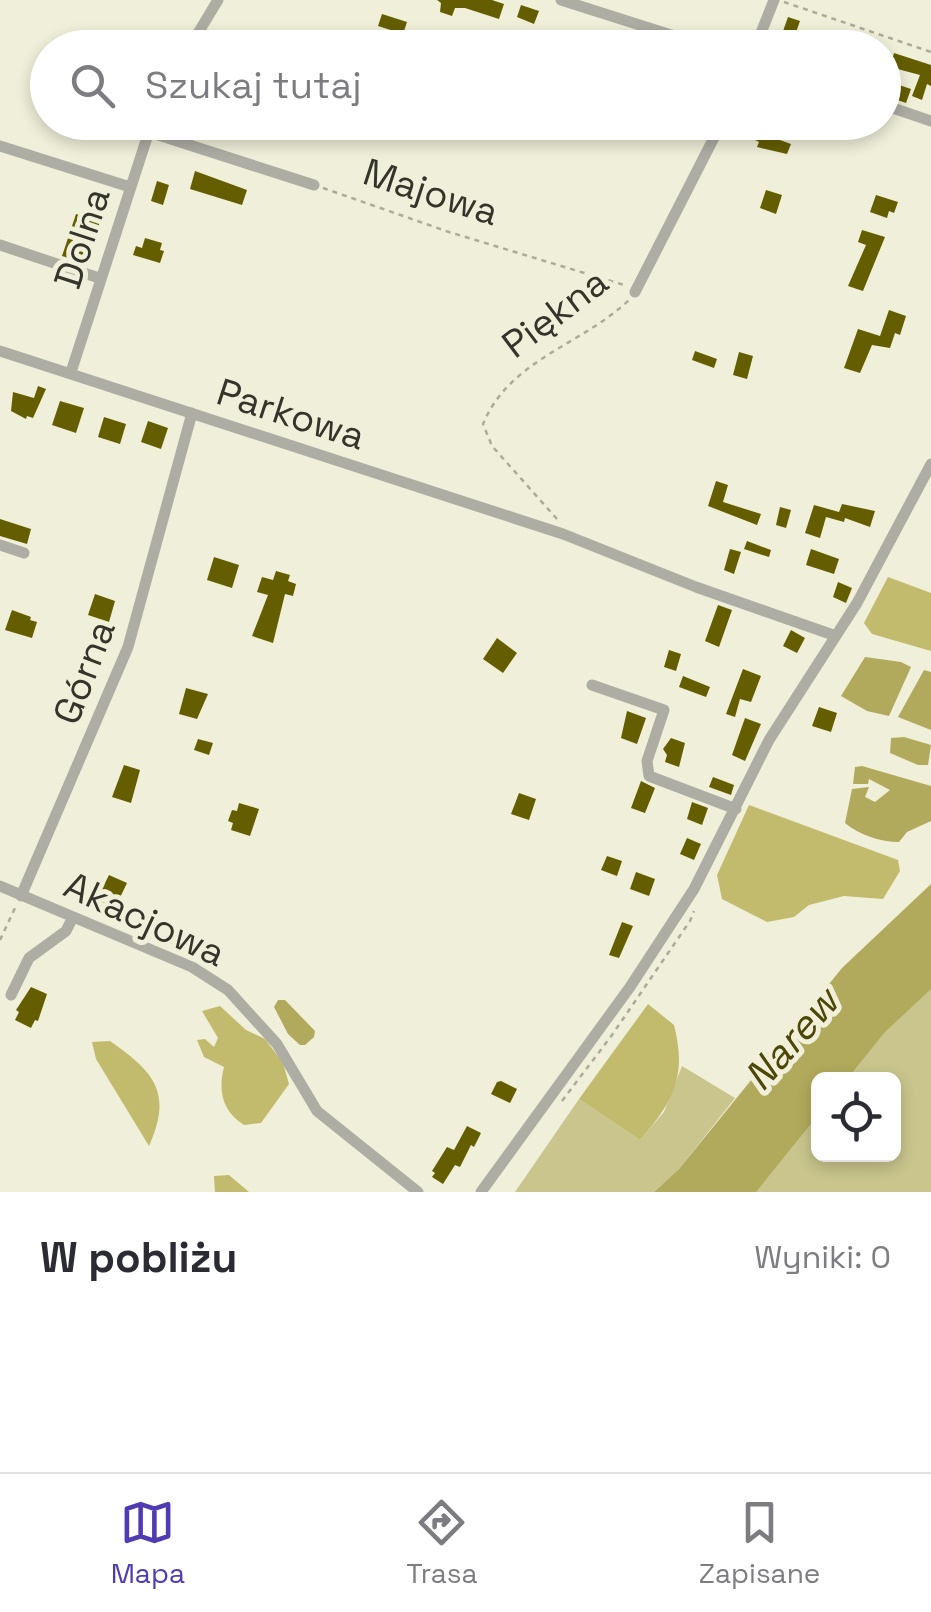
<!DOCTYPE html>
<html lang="pl">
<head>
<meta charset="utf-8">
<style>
	body { margin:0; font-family:"Space Grotesk",sans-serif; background:#f2f2f3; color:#2b2b33 }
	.controls { position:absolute; right:30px; bottom:30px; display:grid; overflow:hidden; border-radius:15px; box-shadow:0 5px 15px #0003 }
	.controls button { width:90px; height:90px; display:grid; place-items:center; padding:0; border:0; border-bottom:2px solid #e1e1e2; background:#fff; color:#2b2b33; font:50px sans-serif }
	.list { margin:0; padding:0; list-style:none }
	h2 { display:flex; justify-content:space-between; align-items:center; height:130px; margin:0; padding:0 40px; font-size:42px }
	h2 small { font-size:32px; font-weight:400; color:#7c7c81 }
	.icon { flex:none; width:55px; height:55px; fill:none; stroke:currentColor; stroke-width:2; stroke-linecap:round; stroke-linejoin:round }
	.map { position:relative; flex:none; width:931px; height:1192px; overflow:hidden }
	.search { position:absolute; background:#fff; box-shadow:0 5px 15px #0003; left:30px; right:30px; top:30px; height:110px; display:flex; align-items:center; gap:25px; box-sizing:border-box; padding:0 35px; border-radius:55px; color:#7c7c81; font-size:38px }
	.sheet { height:280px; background:#fff }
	nav { display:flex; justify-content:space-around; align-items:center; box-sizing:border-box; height:140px; border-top:2px solid #e1e1e2; background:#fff; font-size:28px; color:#7c7c81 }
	nav a { display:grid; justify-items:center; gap:5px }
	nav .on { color:#503bb3 }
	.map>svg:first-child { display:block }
	.green { fill:#c9c58d; fill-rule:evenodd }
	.forest { fill:#c2bb6d }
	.water { fill:#b1aa5c }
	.building { fill:#655e00 }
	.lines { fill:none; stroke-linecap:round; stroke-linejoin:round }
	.path { stroke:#acab9a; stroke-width:2.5; stroke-dasharray:5 5; stroke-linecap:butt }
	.minor { stroke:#aeada4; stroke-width:11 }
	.labels { text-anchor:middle; stroke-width:10; stroke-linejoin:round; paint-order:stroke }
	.street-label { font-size:38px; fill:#34342b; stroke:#f0efd9 }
	.water-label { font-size:40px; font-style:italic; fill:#4c4707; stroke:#f0efd9 }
</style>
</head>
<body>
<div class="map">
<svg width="931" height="1192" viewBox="0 0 931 1192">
	<rect width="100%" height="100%" fill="#f0efd9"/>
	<!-- green -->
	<path class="green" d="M931,959v233h-263zM818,1080h76v74h-76z
		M682,1066l53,32 -56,71 -25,23h-139l64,-93 61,41 24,-28z"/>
	<!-- forest -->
	<path class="forest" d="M888,577l43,16v58l-59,-17 -8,-11z
		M749,805l149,55 2,11 -17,28 -39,-3 -35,9 -15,12 -27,5 -45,-23 -5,-24z
		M648,1004l26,21c13,51 0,76 -34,115l-61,-41z
		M220,1006l26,24 19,9 18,24 6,21 -28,39 -17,2c-22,-14 -26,-34 -20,-58l-20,-10 -7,-17 8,-1 9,8 4,-9 -16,-27z
		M110,1041c44,31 63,51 39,105l-53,-87 -4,-17z
		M229,1175l20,17h-34l-1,-16z"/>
	<!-- water -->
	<path class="water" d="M865,657l36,5 10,5 -22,49 -22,-5 -26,-15z
		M924,670l7,2v58l-33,-13z
		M904,737l27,8 -3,20h-10l-28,-12 1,-15z
		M862,766l69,20v35l-24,11 -8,10c-18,0 -40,-7 -54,-19l7,-34 17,-2 -4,10 10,5 15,-12 -21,-11 -1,5h-15l2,-17z
		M931,884v105l-46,43 -38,47 -29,1v35l-62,77h-102l25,-23 163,-201z
		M278,1000h7l30,31 -1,6 -9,8h-5l-12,-11 -14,-27z"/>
	<!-- building -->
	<path class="building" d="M437,0h55l12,4 -5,15 -34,-11h-10l-3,8 -12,-4 1,-9z
		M521,5l18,6 -5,13 -17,-7z
		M382,14l25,8 -4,12 -25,-8z
		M788,17l12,4 -6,17 -12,-4z
		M894,53l37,12v21l-4,-2 -5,16 -10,-4 8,-21 -30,-8z
		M890,82l21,7 -5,14 -20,-7z
		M557,122h34l5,2 -4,11z
		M758,132l33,12 -4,10 -30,-7 2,-5 -4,-2z
		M195,171l52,19 -5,15 -52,-16z
		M157,181l12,4 -6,20 -12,-4z
		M766,190l16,5 -6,19 -16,-6z
		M876,195l22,7 -4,11 -5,-2 -2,7 -17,-6z
		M76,214l24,7 -11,43 -27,-8z
		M862,230l23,7 -22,54 -15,-5 18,-41 -8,-3z
		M145,238l17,5 -2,7 4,1 -4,12 -27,-8 3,-9 6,2z
		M889,310l17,6 -6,19 -5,-2 -5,15 -18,-3 -12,28 -16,-5 14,-39 22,7z
		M695,351l22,8 -3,9 -22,-8z
		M739,352l14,4 -6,23 -14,-4z
		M38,386l8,3 -13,29 -6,-2 -1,3 -15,-8 2,-19 21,6z
		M60,401l24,7 -8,25 -24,-8z
		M104,417l22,7 -6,20 -22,-7z
		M148,421l20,7 -7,21 -20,-7z
		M716,481l12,4 -5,17 38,12 -4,11 -49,-19z
		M842,504l33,7 -5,16 -25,-9 -1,4 -18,-5 -6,21 -15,-5 9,-28 25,7z
		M780,507l11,3 -5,18 -10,-3z
		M0,519l31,10 -4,15 -27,-8z
		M747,541l24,9 -2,7 -25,-8z
		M730,549l11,3 -7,22 -10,-4z
		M811,549l28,10 -5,15 -28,-9z
		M214,557l25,8 -7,23 -25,-8z
		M276,571l14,4 -2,6 8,3 -3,12 -8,-2 -12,49 -21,-7 16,-41 -11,-3 5,-15 11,3z
		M838,582l14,6 -6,15 -13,-6z
		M95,594l20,7 -6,21 -21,-7z
		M718,605l14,5 -13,37 -14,-6z
		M12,610l19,7 -1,3 7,2 -5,16 -27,-8z
		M791,630l14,8 -8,15 -14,-7z
		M497,638l20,15 -14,20 -20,-14z
		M669,650l12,4 -5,17 -12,-4z
		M743,669l18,7 -10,26 -11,-3 -5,18 -9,-3z
		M683,676l27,11 -4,10 -27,-10z
		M186,688l22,6 -11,25 -18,-5z
		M819,707l18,6 -6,19 -19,-6z
		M627,711l19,7 -9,26 -16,-6z
		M745,718l16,6 -16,37 -13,-6z
		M671,738l14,5 -6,24 -14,-5 2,-7 -4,-6z
		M198,739l15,4 -4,12 -15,-5z
		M124,765l16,5 -9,33 -19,-6z
		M713,777l21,8 -3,10 -22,-8z
		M641,781l14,7 -10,25 -14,-5z
		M519,793l17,6 -7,21 -18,-6z
		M692,802l16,6 -6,17 -15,-6z
		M239,803l20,6 -9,27 -19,-6 2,-7 -5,-2 4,-11 5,1z
		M687,838l14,6 -7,16 -14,-6z
		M607,856l15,5 -5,15 -16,-6z
		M636,872l19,7 -6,17 -19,-7z
		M109,875l18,8 -12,25 -18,-8 5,-16 2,1z
		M622,922l11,4 -14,32 -10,-3z
		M31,987l16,7 -9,27 -3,-1 -4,8 -16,-8 4,-8 -3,-2z
		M501,1081l16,8 -7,14 -19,-9 6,-12z
		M467,1126l14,7 -7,14 -3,-2 -11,22 -5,-2 -12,19 -11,-7 3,-4 -3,-2 15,-24 7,3z"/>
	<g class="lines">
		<!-- path -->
		<path class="path" d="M784,2l147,50
			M323,188l126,44 175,53
			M557,519l-65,-73 -9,-22c27,-65 99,-79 146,-124
			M0,940l16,-34
			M562,1101l50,-66 78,-114 4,-10"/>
		<!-- minor -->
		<path class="minor" d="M561,0l151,48
			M189,48l29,-48
			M755,48l19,-48
			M884,105l47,16
			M149,132l165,53
			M0,146l130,41
			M0,245l99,33
			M635,292l87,-170
			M0,351l563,183 133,53 140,49
			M71,372l81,-250
			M0,545l24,8
			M592,685l72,25 -17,51 2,15 87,33
			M0,886l192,81 36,23 49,54 40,67 101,81
			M21,896l107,-249 64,-234
			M11,995l18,-37 37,-27 7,-14
			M481,1192l149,-205 64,-98 75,-149 88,-137 74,-139"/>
	</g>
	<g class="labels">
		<!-- street labels -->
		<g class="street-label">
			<text transform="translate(431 192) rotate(18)" y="13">Majowa</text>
			<text transform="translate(82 238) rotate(-72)" y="13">Dolna</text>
			<text transform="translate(555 313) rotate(-37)" y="13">Piękna</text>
			<text transform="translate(291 414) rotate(18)" y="13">Parkowa</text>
			<text transform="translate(84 672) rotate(-69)" y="13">Górna</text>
			<text transform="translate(145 919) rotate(25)" y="13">Akacjowa</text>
		</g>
		<!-- water labels -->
		<g class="water-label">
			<text transform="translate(791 1039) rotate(-49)" y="14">Narew</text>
		</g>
	</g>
</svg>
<div class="controls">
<button><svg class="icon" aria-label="locate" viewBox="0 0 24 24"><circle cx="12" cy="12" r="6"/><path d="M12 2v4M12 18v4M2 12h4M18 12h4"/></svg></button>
</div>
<div class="search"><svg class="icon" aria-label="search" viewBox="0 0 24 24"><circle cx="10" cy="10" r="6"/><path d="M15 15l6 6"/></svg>Szukaj tutaj</div>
</div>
<section class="sheet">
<h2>W pobliżu<small>Wyniki: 0</small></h2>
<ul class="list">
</ul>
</section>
<nav>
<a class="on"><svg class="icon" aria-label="map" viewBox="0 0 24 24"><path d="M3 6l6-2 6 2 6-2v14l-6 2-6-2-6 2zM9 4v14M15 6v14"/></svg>Mapa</a>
<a><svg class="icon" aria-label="directions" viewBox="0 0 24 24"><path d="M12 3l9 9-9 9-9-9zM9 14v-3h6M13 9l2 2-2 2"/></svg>Trasa</a>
<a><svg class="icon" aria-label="saved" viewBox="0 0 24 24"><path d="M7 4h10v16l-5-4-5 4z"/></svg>Zapisane</a>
</nav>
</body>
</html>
